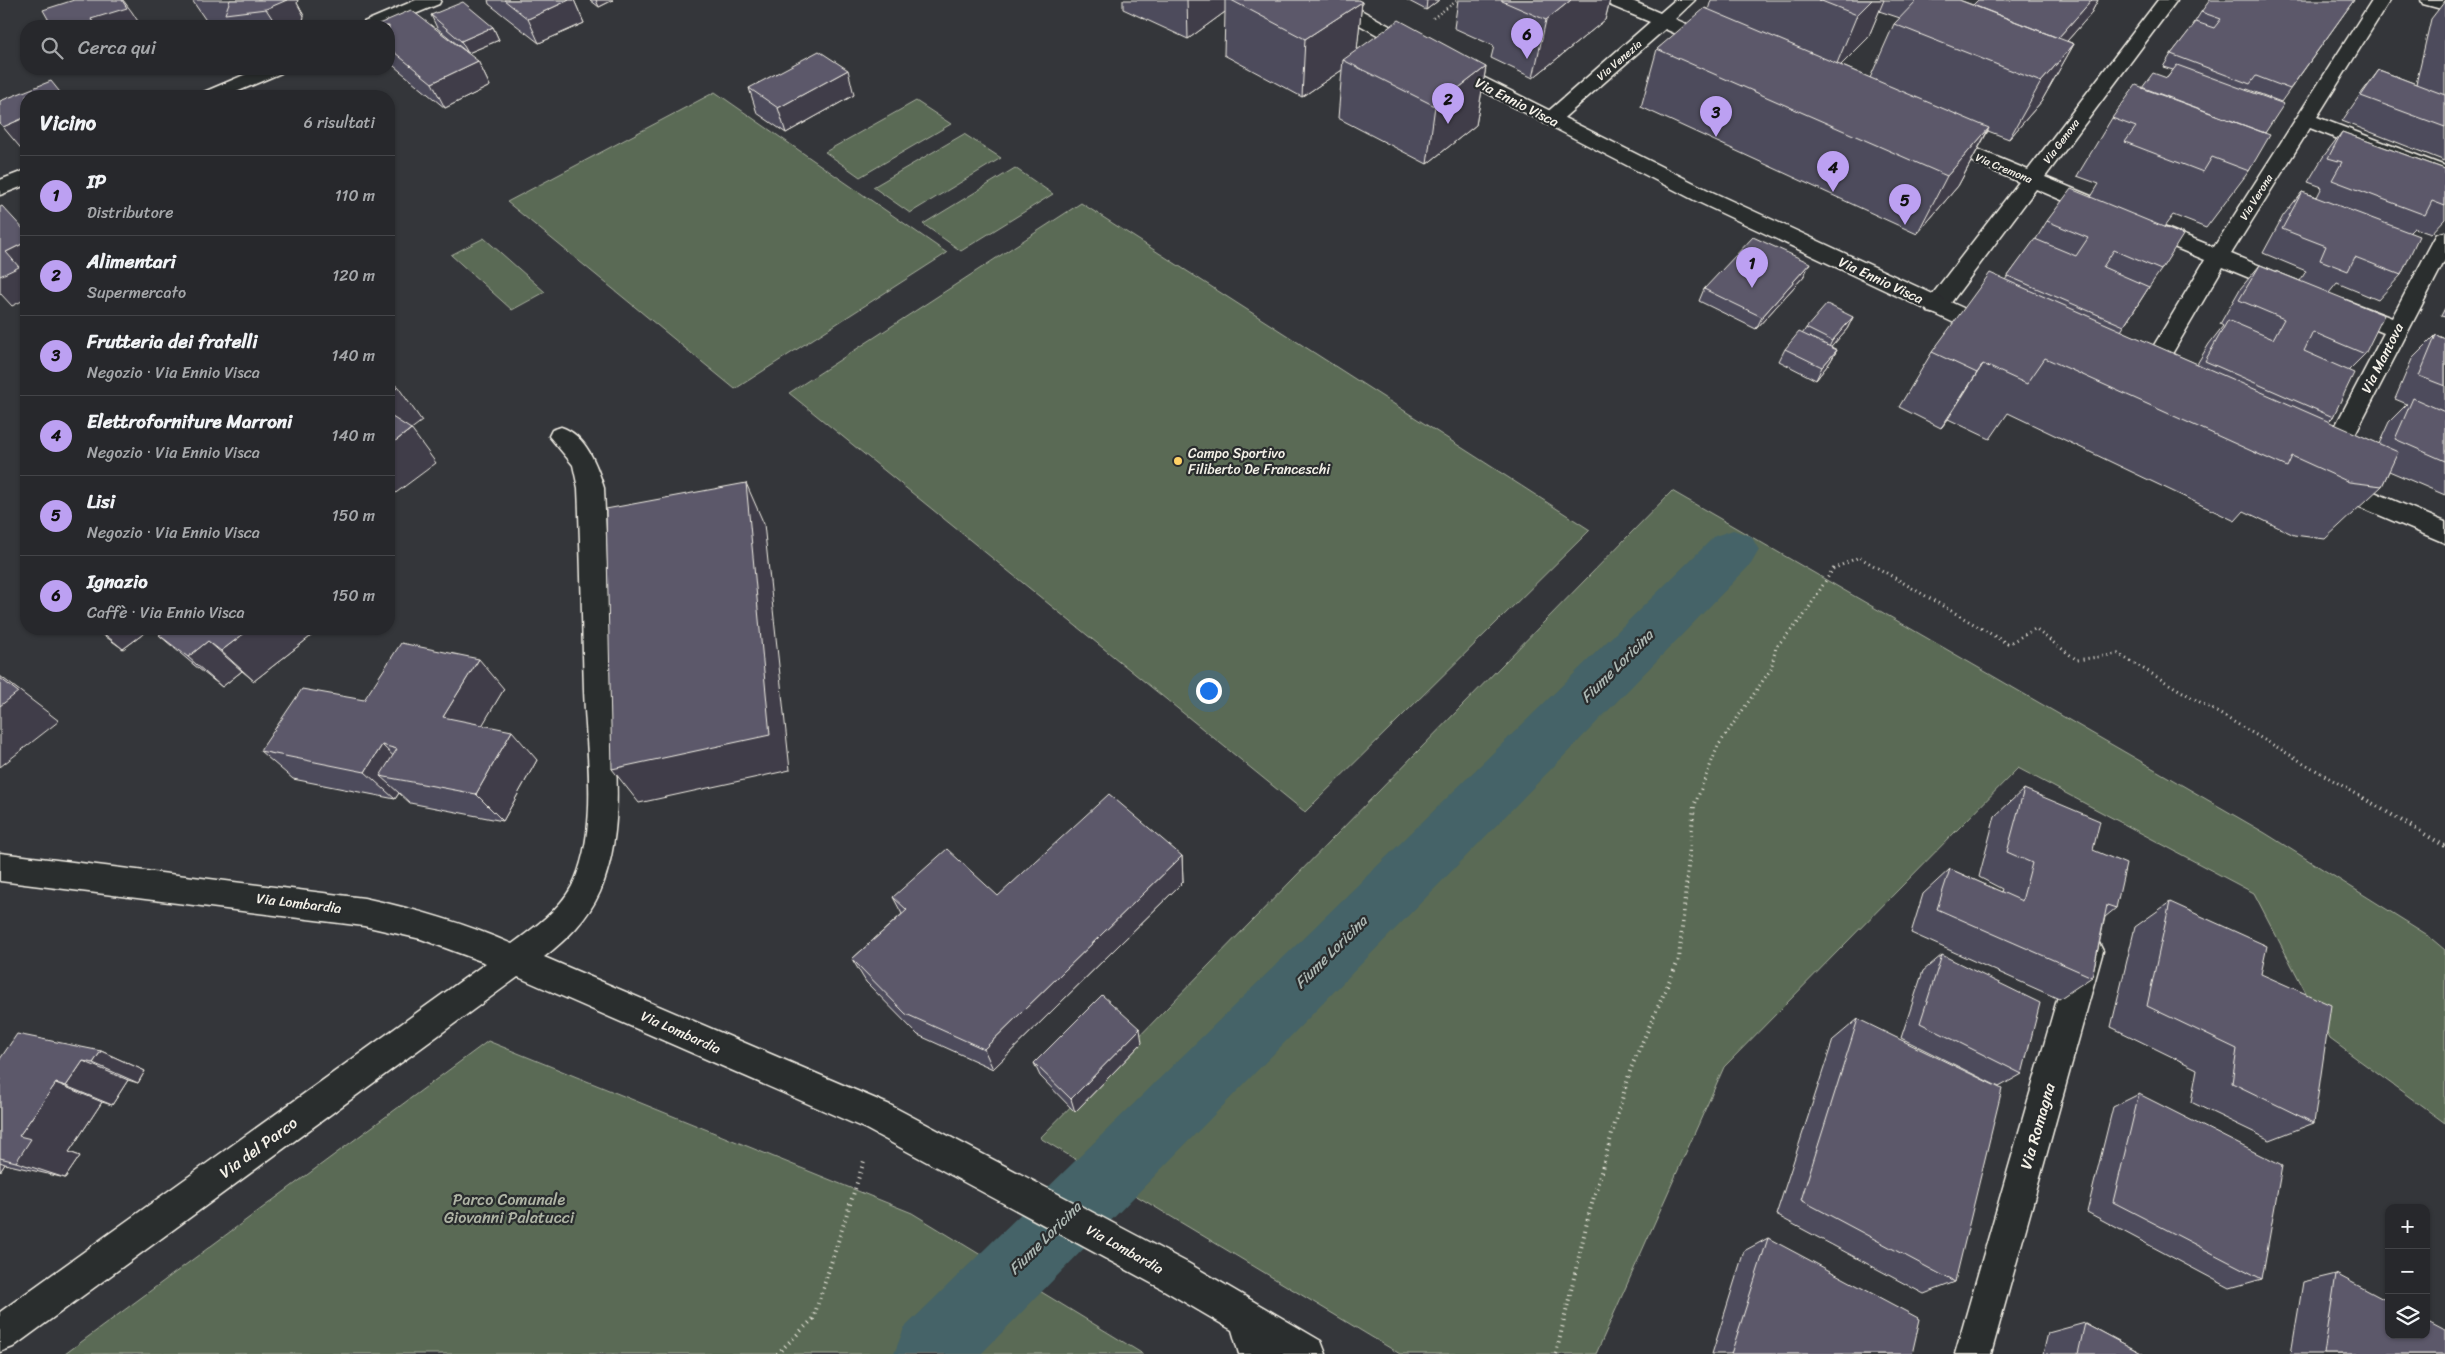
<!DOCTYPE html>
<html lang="it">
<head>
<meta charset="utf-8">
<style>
	body { margin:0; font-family:Sriracha,sans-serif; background:#333438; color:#f1f3f6 }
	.controls { position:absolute; right:15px; bottom:15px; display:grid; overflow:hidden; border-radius:10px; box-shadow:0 1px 4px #0004 }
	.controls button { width:45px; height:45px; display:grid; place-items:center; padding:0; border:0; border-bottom:1px solid #434448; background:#27282c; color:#f1f3f6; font:25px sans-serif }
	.you { position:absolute; left:1208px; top:690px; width:18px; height:18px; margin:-12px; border:4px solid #fff; border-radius:50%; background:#1a73e8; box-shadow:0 0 0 8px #1a73e833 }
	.badge { display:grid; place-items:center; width:32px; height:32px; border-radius:50%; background:#bca0f2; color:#111; font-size:16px; font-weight:700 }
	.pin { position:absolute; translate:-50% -41px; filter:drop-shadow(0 1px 2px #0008) }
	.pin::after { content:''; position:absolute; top:26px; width:18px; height:15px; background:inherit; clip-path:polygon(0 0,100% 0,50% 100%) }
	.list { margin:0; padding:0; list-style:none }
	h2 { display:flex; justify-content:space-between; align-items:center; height:65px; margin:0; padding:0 20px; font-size:21px }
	h2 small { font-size:16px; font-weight:400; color:#a4a6a9 }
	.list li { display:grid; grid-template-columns:32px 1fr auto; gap:15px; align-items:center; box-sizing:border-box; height:80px; padding:0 20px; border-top:1px solid #434448 }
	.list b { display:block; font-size:19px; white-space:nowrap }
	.list p { margin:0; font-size:16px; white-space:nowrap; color:#a4a6a9 }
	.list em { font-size:16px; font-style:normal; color:#a4a6a9 }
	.icon { flex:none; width:28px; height:28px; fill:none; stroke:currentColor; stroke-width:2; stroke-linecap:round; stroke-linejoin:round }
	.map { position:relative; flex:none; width:2445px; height:1354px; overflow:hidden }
	.search { position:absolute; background:#27282c; box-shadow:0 1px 4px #0004; left:20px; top:20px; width:375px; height:55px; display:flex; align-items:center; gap:12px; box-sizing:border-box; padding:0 18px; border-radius:20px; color:#a4a6a9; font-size:19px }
	.panel { position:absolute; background:#27282c; box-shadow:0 1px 4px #0004; left:20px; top:90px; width:375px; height:545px; border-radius:20px }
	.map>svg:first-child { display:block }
	.green { fill:#5a6a54; stroke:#a7ae9e }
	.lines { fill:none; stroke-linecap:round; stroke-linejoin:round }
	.canal { fill:#456467; fill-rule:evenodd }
	.minor-casing { stroke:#f4f1e8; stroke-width:3 }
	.major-casing { stroke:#f4f1e8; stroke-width:3 }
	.path-far2 { stroke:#f4f1e8; stroke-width:2.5; stroke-dasharray:1 3; stroke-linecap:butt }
	.path-far1 { stroke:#f4f1e8; stroke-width:3; stroke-dasharray:1 4; stroke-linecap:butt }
	.path { stroke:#f4f1e8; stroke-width:4; stroke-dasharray:1 4.5; stroke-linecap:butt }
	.minor { fill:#2a2d2e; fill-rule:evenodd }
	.major { fill:#2a2d2e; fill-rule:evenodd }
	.wall { fill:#4e4c5b; stroke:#f4f1e8; fill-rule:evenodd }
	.shaded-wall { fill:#403e4a; stroke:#f4f1e8 }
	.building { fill:#5b586a; stroke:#f4f1e8 }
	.poi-dot { fill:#ffd166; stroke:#2a2d2e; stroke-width:2 }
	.labels { text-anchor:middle; stroke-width:4.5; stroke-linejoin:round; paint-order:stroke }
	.far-street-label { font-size:11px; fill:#f4f1e8; stroke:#2a2d2e }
	.street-label { font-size:14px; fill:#f4f1e8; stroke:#2a2d2e }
	.poi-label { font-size:14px; fill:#f4f1e8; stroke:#2a2d2e; text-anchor:start }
	.water-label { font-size:15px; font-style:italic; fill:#aeb9b4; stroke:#2a2d2e }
	.near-street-label { font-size:16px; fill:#f4f1e8; stroke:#2a2d2e }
	.near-park-label { font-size:16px; fill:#afb4a5; stroke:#2a2d2e }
</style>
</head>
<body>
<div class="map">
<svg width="2445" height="1354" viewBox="0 0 2445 1354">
	<rect width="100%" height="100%" fill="#34363a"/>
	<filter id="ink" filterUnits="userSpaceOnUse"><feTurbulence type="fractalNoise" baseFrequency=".02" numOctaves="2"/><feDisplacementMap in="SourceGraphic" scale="10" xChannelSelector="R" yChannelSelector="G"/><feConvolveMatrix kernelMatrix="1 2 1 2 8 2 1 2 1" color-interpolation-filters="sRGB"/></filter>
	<g filter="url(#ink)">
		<!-- green -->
		<path class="green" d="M715,92l232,161 -212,136 -228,-187z
			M916,101l35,23 -91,53 -35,-25z
			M964,134l37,24 -91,55 -37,-26z
			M1015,168l38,26 -92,57 -38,-27z
			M1081,203l509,327 -285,282 -516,-419z
			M484,238l61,54 -33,18 -61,-55z
			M1672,491l593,342 161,101 19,16v173l-115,-84 -76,-146 -236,-125 -294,299 -128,287h-196l-360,-216z
			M488,1041l424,172 231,141h-1078z"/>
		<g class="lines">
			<!-- canal -->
			<path class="canal" d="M1733,530l18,6 8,14 -8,14 -770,790h-87l10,-26 811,-792z"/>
			<!-- minor casing -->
			<g class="minor-casing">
				<path id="minor" d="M1605,0h25l30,13 15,-13h20l-20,19 48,21 3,4 -3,4h-14l-44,-19 -107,94 -7,2 -7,-2 -3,-4 3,-4 106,-93 -43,-18z
					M2158,0h19l-132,177 65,27 3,5 -3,5 -8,2 -8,-2 -58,-25 -92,123 -8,2 -8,-2 -3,-6 3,-6 91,-118 -85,-37 -3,-4 3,-4 7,-2 7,2 80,33z
					M2372,0h18l-73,117 128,49v15l-135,-53 -79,126 66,27 3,5 -3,5 -8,3 -8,-3 -58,-24 -71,121 -8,2 -8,-2 -4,-6 73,-122 -67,-28 -3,-5 3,-5 8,-2 68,27z
					M2445,232v28l-104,201 -3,7 -9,2 -9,-2 -3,-7 67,-128 -47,-19 -3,-6 3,-6 8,-2 47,18 42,-79 3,-5z
					M561,427c25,8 36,38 43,61 3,67 5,134 8,201 2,68 15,138 -12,203 -12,27 -33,47 -56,65l346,148 298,158 133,78 5,13h-87l-7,-24 -70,-41 -296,-160 -348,-152 -505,370 -13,5v-40l486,-349 -65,-24 -57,-13 -364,-45v-28l364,45c51,11 100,25 148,46 22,-16 47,-34 60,-58 28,-57 14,-136 12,-196 -2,-67 -3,-135 -6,-202l-5,-23 -24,-29 3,-6z
					M2087,936l11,5 5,10 -112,403h-36l116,-403 5,-10z"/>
			</g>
			<!-- major casing -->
			<g class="major-casing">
				<path id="major" d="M416,0h25l-2,4 -53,22h-24l2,-4z
					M1320,0h23l79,44 3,4 -3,4h-14l-86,-48z
					M2421,0h24v10l-22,-6z
					M1451,61l257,129 292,135 3,6 -3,6 -8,2 -8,-2 -290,-137 -250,-129 -3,-4 3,-4z
					M258,69h26l-3,4 -54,23h-26l3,-4z
					M26,170v15l-26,10v-15z
					M2334,475l111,47v21l-120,-51 -3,-7 3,-7z"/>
			</g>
			<!-- path-far2 -->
			<path class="path-far2" d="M1433,18l25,-18"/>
			<!-- path-far1 -->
			<path class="path-far1" d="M1697,799l21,-53 53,-77 5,-22 27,-30 30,-48 26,-12 149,87 27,-15 42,31 41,-6 247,145"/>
			<!-- path -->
			<path class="path" d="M2363,798l82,48
				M777,1354l36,-35 51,-158
				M1556,1354l33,-140 42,-146 48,-109 15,-153 3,-8"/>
			<!-- minor -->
			<use href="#minor" class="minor"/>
			<!-- major -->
			<use href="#major" class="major"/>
		</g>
		<!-- wall -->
		<path class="wall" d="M192,0h106l-1,3 7,13 -2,9 -3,1h-66l-4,-6 -22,2z
			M488,0h86l10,23 -45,20 -50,-39z
			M590,0h23l-14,7z
			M1123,0h235l4,2 -5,47 129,18 -10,58 -49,39 -89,-46 4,-48 -40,27 -78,-42 1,-43 -37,27 -65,-30z
			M1407,0h32l-13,10z
			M1458,0h152l-5,20 -72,58 -42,-20 3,-12 -40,-18z
			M1711,0h248l14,5 5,-5h120l-8,15 -23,26 7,3 -33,58 -32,37 -21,-8 -30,55 -41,48 -276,-127 16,-58 51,-39zM1879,11l21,7 -6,6 -24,54 -30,-13 28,-27z
			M2354,0l-73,102 -34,-13 -1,1 19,43 -16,38 -43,57 -33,-13 -9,12 -3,43 -12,17 -28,44 76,33 12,-20 14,-18 -3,-2 20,-35 20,-24 40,16 6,-10 -43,-18 20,-37 19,-24 15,5 5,-10 -14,-5 15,-25 19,-25 103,37v50l-14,15 -17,-6 -4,4 -9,43 -23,25 -41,-17 -8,10 36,61 -16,16 -16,47 -5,5 51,22 10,-22 18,-18 -12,-5 17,-40 24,-24 9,4v156l-56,-24 -7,15 -57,53 -31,-4 -50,-24 -9,10 -227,-108 -18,26 -42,-20 -7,9 -42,-21 33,-55 73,-72 31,-41 11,-18 44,-24 8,-13 -22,-8 35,-58 30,-30 25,-10 6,-8 -10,-3 8,-13 23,-29h-1l8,-13z
			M2445,1v160l-103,-40 18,-26 19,-25 37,14 15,-65z
			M431,15l62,12 6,13 -31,13 -31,-25z
			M389,26l89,35 12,25 -45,22 -56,-46z
			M749,88l105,7 -68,38 -29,-20z
			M1804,276l-48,53 -57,-28 5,-12z
			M2445,308v9l-4,-1z
			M1853,317l-6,12 -16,18 6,3 -7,12 -14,18 -37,-19 6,-12 18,-16 3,-5z
			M95,629h55l-27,20z
			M168,629h152l-66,52 -12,-10 -20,16 -28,-22 -35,-30z
			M504,689l-22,36 55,35 -34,61 -93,-18 -11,-10 -4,6 -102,-20 -33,-28 104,-51z
			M2024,789l69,61 23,58 -11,9 -13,60 -33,22 -148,-66 12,-39 27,-25 51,23 1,-3 -23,-12 16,-61z
			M1182,856l1,26 -190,187 -75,-34 -52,-53 -14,-23 50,-45 -9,-17 105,-1z
			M2170,902l144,221 -44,17 -79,-38 6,-33 -86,-42 24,-100z
			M1942,955l80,119 -23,13 -98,-49 22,-67z
			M1858,1019l97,263 -31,12 -148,-79 57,-175z
			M1142,1043l-67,69 -35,-36 -6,-13z
			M101,1051l44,20 -7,12 -10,-3 -16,25 -10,-3 -33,50 11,4 -15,22 -60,-14 -5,8v-113z
			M2139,1094l123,185 -32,9 -143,-76 26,-105z
			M1768,1238l144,116h-200l32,-103z
			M2336,1274l109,80h-154l12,-72z
			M2085,1323l58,31h-100l5,-21z"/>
		<!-- shaded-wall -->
		<path class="shaded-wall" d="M122,0h1l9,12 9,14h-46l-4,-7z
			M284,0h14l-1,3 7,13 -2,9 -3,1h-22l-11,-17z
			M569,0h5l10,23 -45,20 -11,-24z
			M596,0h17l-14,7z
			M1187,0h38v12l-37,27z
			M1427,0h12l-13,10z
			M1571,0h39l-5,20 -72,58 13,-58z
			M1872,0h12l-16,38 -35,35 24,-58z
			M2092,0h6l-8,15 -53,60 20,-36z
			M1362,2l-6,58h-13l-1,10 -40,27 3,-58z
			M493,27l6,13 -31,13 -7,-12z
			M2074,44l-33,58 -32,37 32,-57z
			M478,61l12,25 -45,22 -13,-25z
			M1486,67l-10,58 -49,39 8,-58z
			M848,70l6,25 -68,38 -8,-25z
			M26,117v34l-2,1 -21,-25z
			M1989,128l-31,58 -41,48 30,-58z
			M26,242v57l-14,7 -12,-13v-17l6,-24z
			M1810,263l-6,13 -48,53 6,-12z
			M1853,317l-6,12 -21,24 6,-12z
			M1837,350l-7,12 -14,18 6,-13z
			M1983,364l-35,55 -7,9 36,-55z
			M398,387l24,34 -24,18 -9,-13v-32z
			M411,429l25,34 -47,35v-52z
			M746,483l18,41 26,246 -151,33 -27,-34z
			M98,629h52l-27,20z
			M250,629h70l-66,52 -33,-30z
			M208,641l34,30 -20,16 -34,-30z
			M479,659l25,30 -34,57 -27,-29z
			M0,676l59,45 -59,46z
			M512,731l25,29 -34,61 -27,-27z
			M382,745l29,28 -31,3 19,17 -4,6 -30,-27z
			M1182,856l1,26 -190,187 -9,-20z
			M1140,1029l2,14 -67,69 -4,-13z
			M101,1051l44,20 -7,12 -45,-20z
			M83,1061l45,19 -16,25 -46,-19z
			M56,1083l46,19 -33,50 11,4 -15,22 -49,-16 3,-26z
			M0,1162l5,2 -5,8z"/>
		<!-- building -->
		<path class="building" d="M74,0h48l5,8 -36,11 4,7h-43l-9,-16z
			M230,0h57l-21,9 -41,5z
			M504,0h65l-41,19z
			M1231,0h127l4,2 -57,37z
			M1502,0h69l-25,20 -44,-19z
			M1819,0h53l-15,15z
			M1917,0h42l115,44 -33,38 -147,-58z
			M1978,0h114l-34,38 -85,-33z
			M2210,0h144l-64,89 -34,-13 -6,8 -79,-30 25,-32 18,6 7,-9 -20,-7z
			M463,2l30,25 -32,14 -30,-26z
			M1705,8l284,120 -42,48 -290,-127z
			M411,10l67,51 -46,22 -43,-35v-22h-15z
			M1399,20l87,47 -51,39 -92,-46z
			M819,51l29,19 -70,38 -29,-20z
			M2177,65l107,39 -19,29 -123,-45 11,-15 14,5z
			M2379,70l66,25v32l-84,-31z
			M51,81l12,15h-37v21l-23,10 -3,-4v-22z
			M2136,85l134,50 -21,36 -37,-14 -9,15 -78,-30 11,-15 -24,-9z
			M2342,132l103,37v37l-13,-5 -7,14 -93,-35 10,-18 -14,-4z
			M2071,189l112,46 -22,35 -47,-20 -11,17 46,20 -25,39 -116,-50 27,-37 41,17 12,-18 -41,-17z
			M2302,192l117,44 -18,39 -46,-18 -7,14 -28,-11 6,-14 -44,-17z
			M2,206l24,26v10l-20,10 13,15 -19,9v-69z
			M1753,237l57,26 -48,54 -58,-28z
			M2260,265l124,50 -19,39 -52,-22 -9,19 50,22 -21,44 -128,-56 23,-41 45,19 11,-20 -45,-19z
			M1990,273l408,179 -16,34 -33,-4 -57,-26 -5,11 -242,-109 -18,26 -44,-20 -6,9 -45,-21z
			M1827,304l26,13 -21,24 -26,-13z
			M1799,332l38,18 -15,17 -37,-18z
			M2436,335l9,4v47l-26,-10z
			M389,381l9,6 -9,7z
			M2413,398l32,14v49l-50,-22z
			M389,415l22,14 -22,17z
			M746,483l24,252 -158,34 -6,-260z
			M168,629h82l-29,22 -13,-10 -20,16 -29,-22z
			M401,643l78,16 -36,58 69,14 -36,63 -96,-18 17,-27 -15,-4 -17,27 -105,-21 42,-62 62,11z
			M0,678l18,14 -18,14z
			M2024,789l76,32 -7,29 33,14 -10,44 -9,-3 -15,72 -155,-68 13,-40 72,32 10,-38 -25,-11z
			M1109,794l73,62 -198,193 -78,-35 -54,-55 55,-49 -14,-13 54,-48 51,47z
			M2170,902l97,44 -6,28 70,31 -17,118 -82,-40 5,-34 -90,-43z
			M1942,955l98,48 -18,71 -102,-51z
			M1102,995l38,34 -69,70 -37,-36z
			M1858,1019l144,70 -47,193 -154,-82z
			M17,1034l84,17 -8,12 -10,-2 -17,25 -10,-3 -37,53 12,3 -15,23 -16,-4v-99z
			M2139,1094l143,72 -20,113 -149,-77z
			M1768,1238l152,81 -8,35h-181z
			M2336,1274l53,28v33h37v-14l19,10v23h-121z
			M2085,1323l58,31h-65z"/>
	</g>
	<!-- markers -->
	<circle class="poi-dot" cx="1178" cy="461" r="5"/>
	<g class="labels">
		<!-- far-street labels -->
		<g class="far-street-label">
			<text transform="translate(1619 60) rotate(-41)" y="4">Via Venezia</text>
			<text transform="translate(2061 141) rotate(-53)" y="4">Via Genova</text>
			<text transform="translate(2004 168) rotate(23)" y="4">Via Cremona</text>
			<text transform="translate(2256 197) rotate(-58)" y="4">Via Verona</text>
		</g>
		<!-- street labels -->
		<g class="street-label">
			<text transform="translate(1517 102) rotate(27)" y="5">Via Ennio Visca</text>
			<text transform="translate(1881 280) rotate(25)" y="5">Via Ennio Visca</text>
			<text transform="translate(2382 358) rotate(-63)" y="5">Via Mantova</text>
			<text transform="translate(299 903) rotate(7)" y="5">Via Lombardia</text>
			<text transform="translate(681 1032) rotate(24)" y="5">Via Lombardia</text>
			<text transform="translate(1125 1249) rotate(29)" y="5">Via Lombardia</text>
		</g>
		<!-- poi labels -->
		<g class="poi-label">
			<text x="1188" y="458">Campo Sportivo<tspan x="1188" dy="16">Filiberto De Franceschi</tspan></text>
		</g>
		<!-- water labels -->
		<g class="water-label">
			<text transform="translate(1617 666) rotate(-45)" y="5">Fiume Loricina</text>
			<text transform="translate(1331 952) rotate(-45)" y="5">Fiume Loricina</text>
			<text transform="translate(1045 1238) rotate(-45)" y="5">Fiume Loricina</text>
		</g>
		<!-- near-street labels -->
		<g class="near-street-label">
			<text transform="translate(2037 1126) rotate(-74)" y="6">Via Romagna</text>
			<text transform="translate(258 1147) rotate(-36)" y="6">Via del Parco</text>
		</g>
		<!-- near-park labels -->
		<g class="near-park-label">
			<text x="509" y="1205">Parco Comunale<tspan x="509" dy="18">Giovanni Palatucci</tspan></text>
		</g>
	</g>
</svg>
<div class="controls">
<button>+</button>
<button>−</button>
<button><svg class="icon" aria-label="layers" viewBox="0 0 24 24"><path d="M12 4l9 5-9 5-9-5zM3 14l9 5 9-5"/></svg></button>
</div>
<div class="you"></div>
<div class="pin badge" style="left:1752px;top:288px">1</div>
<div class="pin badge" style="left:1448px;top:124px">2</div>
<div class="pin badge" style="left:1716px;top:137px">3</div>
<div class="pin badge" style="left:1833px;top:192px">4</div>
<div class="pin badge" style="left:1905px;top:225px">5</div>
<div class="pin badge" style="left:1527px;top:59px">6</div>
<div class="search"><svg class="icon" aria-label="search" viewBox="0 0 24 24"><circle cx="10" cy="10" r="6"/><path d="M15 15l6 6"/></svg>Cerca qui</div>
<section class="panel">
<h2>Vicino<small>6 risultati</small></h2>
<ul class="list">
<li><span class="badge">1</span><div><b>IP</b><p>Distributore</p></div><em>110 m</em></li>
<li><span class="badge">2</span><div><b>Alimentari</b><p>Supermercato</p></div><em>120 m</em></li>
<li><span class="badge">3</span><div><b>Frutteria dei fratelli</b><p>Negozio · Via Ennio Visca</p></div><em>140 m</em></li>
<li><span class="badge">4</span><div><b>Elettroforniture Marroni</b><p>Negozio · Via Ennio Visca</p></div><em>140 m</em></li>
<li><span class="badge">5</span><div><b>Lisi</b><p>Negozio · Via Ennio Visca</p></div><em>150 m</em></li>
<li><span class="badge">6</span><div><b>Ignazio</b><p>Caffè · Via Ennio Visca</p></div><em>150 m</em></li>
</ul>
</section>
</div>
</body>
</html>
